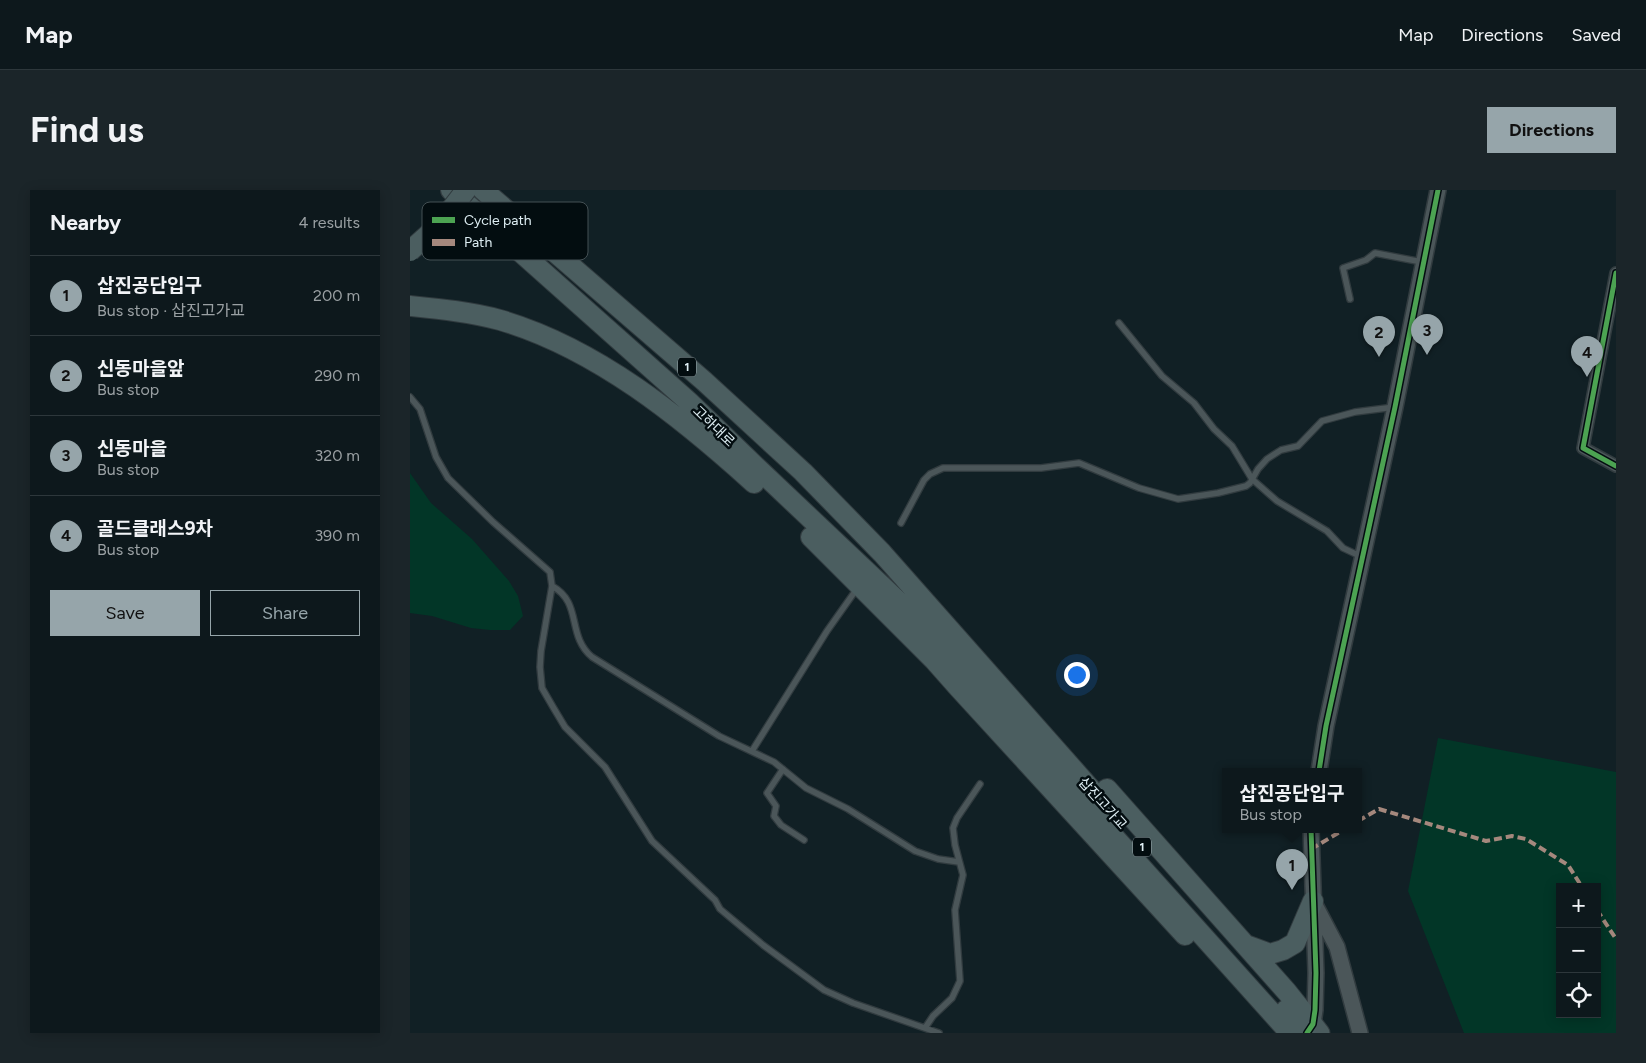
<!DOCTYPE html>
<html lang="en">
<head>
<meta charset="utf-8">
<style>
	body { margin:0; font-family:Figtree,"Noto Sans KR",sans-serif; background:#1b2529; color:#f1f3f6 }
	.controls { position:absolute; right:15px; bottom:15px; display:grid; overflow:hidden; border-radius:0px; box-shadow:0 2px 12px #0003 }
	.controls button { width:45px; height:45px; display:grid; place-items:center; padding:0; border:0; border-bottom:1px solid #2d373b; background:#0d181c; color:#f1f3f6; font:25px sans-serif }
	.you { position:absolute; left:666px; top:484px; width:18px; height:18px; margin:-12px; border:4px solid #fff; border-radius:50%; background:#1a73e8; box-shadow:0 0 0 8px #1a73e833 }
	.badge { display:grid; place-items:center; width:32px; height:32px; border-radius:50%; background:#96a5aa; color:#111; font-size:16px; font-weight:700 }
	.pin { position:absolute; translate:-50% -41px; filter:drop-shadow(0 1px 2px #0008) }
	.pin::after { content:''; position:absolute; top:26px; width:18px; height:15px; background:inherit; clip-path:polygon(0 0,100% 0,50% 100%) }
	.popup { position:absolute; left:812px; top:578px; width:140px; height:65px; box-sizing:border-box; display:grid; place-content:center; border-radius:0px; background:#0d181c; filter:drop-shadow(0 1px 4px #0005); font-size:16px; white-space:nowrap; color:#9aa0a3 }
	.popup b { font-size:19px; color:#f1f3f6 }
	.popup::after { content:''; position:absolute; left:50%; top:100%; margin-left:-10px; border:10px solid transparent; border-top-color:#0d181c }
	.list { margin:0; padding:0; list-style:none }
	h2 { display:flex; justify-content:space-between; align-items:center; height:65px; margin:0; padding:0 20px; font-size:21px }
	h2 small { font-size:16px; font-weight:400; color:#9aa0a3 }
	.list li { display:grid; grid-template-columns:32px 1fr auto; gap:15px; align-items:center; box-sizing:border-box; height:80px; padding:0 20px; border-top:1px solid #2d373b }
	.list b { display:block; font-size:19px; white-space:nowrap }
	.list p { margin:0; font-size:16px; white-space:nowrap; color:#9aa0a3 }
	.list em { font-size:16px; font-style:normal; color:#9aa0a3 }
	.actions { display:flex; gap:10px; padding:15px 20px }
	.actions a { flex:1; padding:11px 0; border:1px solid #96a5aa; border-radius:0px; text-align:center; font-size:18px; color:#96a5aa }
	.actions .main { background:#96a5aa; color:#111 }
	.icon { flex:none; width:28px; height:28px; fill:none; stroke:currentColor; stroke-width:2; stroke-linecap:round; stroke-linejoin:round }
	.map { position:relative; flex:none; width:1206px; height:843px; overflow:hidden; border-radius:0px }
	header { display:flex; align-items:center; gap:30px; box-sizing:border-box; height:70px; padding:0 25px; background:#0d181c; border-bottom:1px solid #2d373b }
	header strong { font-size:24px }
	nav { display:flex; gap:28px; margin-inline-start:auto; font-size:18px }
	.intro { display:flex; align-items:center; justify-content:space-between; box-sizing:border-box; height:120px; padding:0 30px }
	h1 { margin:0; font-size:35px }
	.button { padding:12px 22px; border-radius:0px; background:#96a5aa; color:#111; font-size:18px; font-weight:700 }
	main { display:flex; gap:30px; padding:0 30px }
	aside { flex:1; background:#0d181c; border-radius:0px; box-shadow:0 2px 12px #0003 }
	.map>svg:first-child { display:block }
	.green { fill:#023627; fill-rule:evenodd }
	.lines { fill:none; stroke-linecap:round; stroke-linejoin:round }
	.service-casing { stroke:#313b3f; stroke-width:8 }
	.minor-casing { stroke:#313b3f; stroke-width:14 }
	.tertiary-casing { stroke:#313b3f; stroke-width:18 }
	.primary-casing { stroke:#313b3f; stroke-width:21 }
	.trunk-casing { stroke:#313b3f; stroke-width:22 }
	.service { stroke:#4b5659; stroke-width:5.5 }
	.minor { stroke:#4b5659; stroke-width:11 }
	.tertiary { stroke:#4b5659; stroke-width:15 }
	.primary { stroke:#4b5c5e; stroke-width:19 }
	.trunk { stroke:#4b5e60; stroke-width:20 }
	.trunk-bridge-casing { stroke:#313b3f; stroke-width:22; stroke-linecap:butt }
	.trunk-bridge { stroke:#4b5e60; stroke-width:20 }
	.quiet { stroke:#a5887d; stroke-width:4; stroke-dasharray:8 4; stroke-linecap:butt }
	.cycleway-casing { stroke:#030d10; stroke-width:8 }
	.cycleway { stroke:#4ca352; stroke-width:5 }
	.labels { text-anchor:middle; stroke-width:5; stroke-linejoin:round; paint-order:stroke }
	.shield { fill:#030d10; stroke:#9caaae; stroke-width:1 }
	.shield-label { font-size:12px; font-weight:bold; fill:#ddedf2 }
	.street-label { font-size:14px; fill:#ddedf2; stroke:#030d10 }
	.key { fill:#030d10; stroke:#445054; stroke-width:1 }
	.key-label { font-size:14px; fill:#ddedf2 }
</style>
</head>
<body>
<header>
<strong>Map</strong>
<nav><a>Map</a><a>Directions</a><a>Saved</a></nav>
</header>
<div class="intro"><h1>Find us</h1><a class="button">Directions</a></div>
<main>
<aside>
<h2>Nearby<small>4 results</small></h2>
<ul class="list">
<li><span class="badge">1</span><div><b>삽진공단입구</b><p>Bus stop · 삽진고가교</p></div><em>200 m</em></li>
<li><span class="badge">2</span><div><b>신동마을앞</b><p>Bus stop</p></div><em>290 m</em></li>
<li><span class="badge">3</span><div><b>신동마을</b><p>Bus stop</p></div><em>320 m</em></li>
<li><span class="badge">4</span><div><b>골드클래스9차</b><p>Bus stop</p></div><em>390 m</em></li>
</ul>
<div class="actions"><a class="main">Save</a><a>Share</a></div>
</aside>
<div class="map">
<svg width="1206" height="843" viewBox="0 0 1206 843">
	<rect width="100%" height="100%" fill="#112025"/>
	<!-- green -->
	<path class="green" d="M0,283l21,30 41,36 37,42 9,15 5,20 -13,14h-20l-19,-2 -39,-12 -22,-3z
		M1028,548l178,34v261h-152l-56,-142zM1150,697h37v127h-37z"/>
	<g class="lines">
		<!-- service casing -->
		<g class="service-casing">
			<path id="service" d="M940,109l-7,-31 23,-8 9,-7 47,9
				M709,133l43,53 32,27 20,26 18,17 20,33 25,22 50,30 16,17 19,9
				M0,207l10,12 16,48 12,21 45,44 57,50 2,14 -11,65 -1,16 2,21 11,19 12,20 40,40 47,74 63,59 5,9 43,36 61,45 29,13 86,30
				M491,333l23,-43 6,-6 13,-6h98l38,-5 60,25 39,11 40,-6 28,-7 4,-3 8,-14 9,-10 14,-9 17,-4 24,-25 33,-9 40,-5
				M142,396c31,17 14,49 40,71l127,79 55,26 32,26 42,21 67,42 23,8 21,3
				M342,561l75,-120 29,-41
				M373,579l-16,24 9,13 -2,10 7,9 23,15
				M515,838l8,-12 19,-18 8,-17 -5,-71 8,-35 -8,-30 -2,-17 4,-10 23,-34"/>
		</g>
		<!-- minor casing -->
		<g class="minor-casing">
			<path id="minor" d="M1206,83l-33,175 33,18"/>
		</g>
		<!-- tertiary casing -->
		<g class="tertiary-casing">
			<path id="tertiary" d="M909,581l7,-45 69,-319 43,-217
				M905,715l22,42 23,86
				M899,840l4,-6 2,-14 1,-37 -5,-144"/>
		</g>
		<!-- primary casing -->
		<g class="primary-casing">
			<path id="primary" d="M903,834l7,9"/>
		</g>
		<!-- trunk casing -->
		<g class="trunk-casing">
			<path id="trunk" d="M41,0l238,212 64,62 148,140 65,68 324,361
				M73,0l221,191 99,91 79,81 229,259
				M0,116c30,3 61,6 90,14 96,28 181,97 254,163
				M401,347l124,124
				M519,460l6,11 23,26 227,248
				M697,599l180,203 20,25
				M836,755l24,9 13,-4 12,-7 18,-42
				M876,820l20,23"/>
		</g>
		<!-- service -->
		<use href="#service" class="service"/>
		<!-- minor -->
		<use href="#minor" class="minor"/>
		<!-- tertiary -->
		<use href="#tertiary" class="tertiary"/>
		<!-- primary -->
		<use href="#primary" class="primary"/>
		<!-- trunk -->
		<use href="#trunk" class="trunk"/>
		<!-- trunk-bridge casing -->
		<g class="trunk-bridge-casing">
			<path id="trunk-bridge" d="M0,61l29,-26 27,-35"/>
		</g>
		<!-- trunk-bridge -->
		<use href="#trunk-bridge" class="trunk-bridge"/>
		<!-- quiet -->
		<path class="quiet" d="M948,631l21,-12 107,32 26,-5 14,3 42,26 14,22
			M901,659l34,-20
			M1187,720l19,29"/>
		<!-- cycleway casing -->
		<g class="cycleway-casing">
			<path id="cycleway" d="M1206,83l-33,175 33,18
				M909,581l7,-45 69,-319 43,-217
				M897,843l6,-9 2,-14 1,-37 -5,-144"/>
		</g>
		<!-- cycleway -->
		<use href="#cycleway" class="cycleway"/>
	</g>
	<g class="labels">
		<!-- shield labels -->
		<g class="shield">
			<rect x="268" y="167.5" width="18" height="19" rx="4"/>
			<rect x="723" y="647.5" width="18" height="19" rx="4"/>
		</g>
		<g class="shield-label">
			<text x="277" y="181">1</text>
			<text x="732" y="661">1</text>
		</g>
		<!-- street labels -->
		<g class="street-label">
			<text transform="translate(304 236) rotate(44)" y="5">고하대로</text>
			<text transform="translate(693 613) rotate(48)" y="5">삽진고가교</text>
		</g>
	</g>
	<!-- legend -->
	<rect x="12" y="12" width="166" height="58" rx="8" class="key"/>
	<rect x="22" y="27" width="23" height="6" fill="#4ca352"/>
	<rect x="22" y="49" width="23" height="7" fill="#a5887d"/>
	<g class="key-label">
		<text x="54" y="35">Cycle path</text>
		<text x="54" y="57">Path</text>
	</g>
</svg>
<div class="controls">
<button>+</button>
<button>−</button>
<button><svg class="icon" aria-label="locate" viewBox="0 0 24 24"><circle cx="12" cy="12" r="6"/><path d="M12 2v4M12 18v4M2 12h4M18 12h4"/></svg></button>
</div>
<div class="you"></div>
<div class="pin badge" style="left:882px;top:700px">1</div>
<div class="popup"><b>삽진공단입구</b>Bus stop</div>
<div class="pin badge" style="left:969px;top:167px">2</div>
<div class="pin badge" style="left:1017px;top:165px">3</div>
<div class="pin badge" style="left:1177px;top:187px">4</div>
</div>
</main>
</body>
</html>
